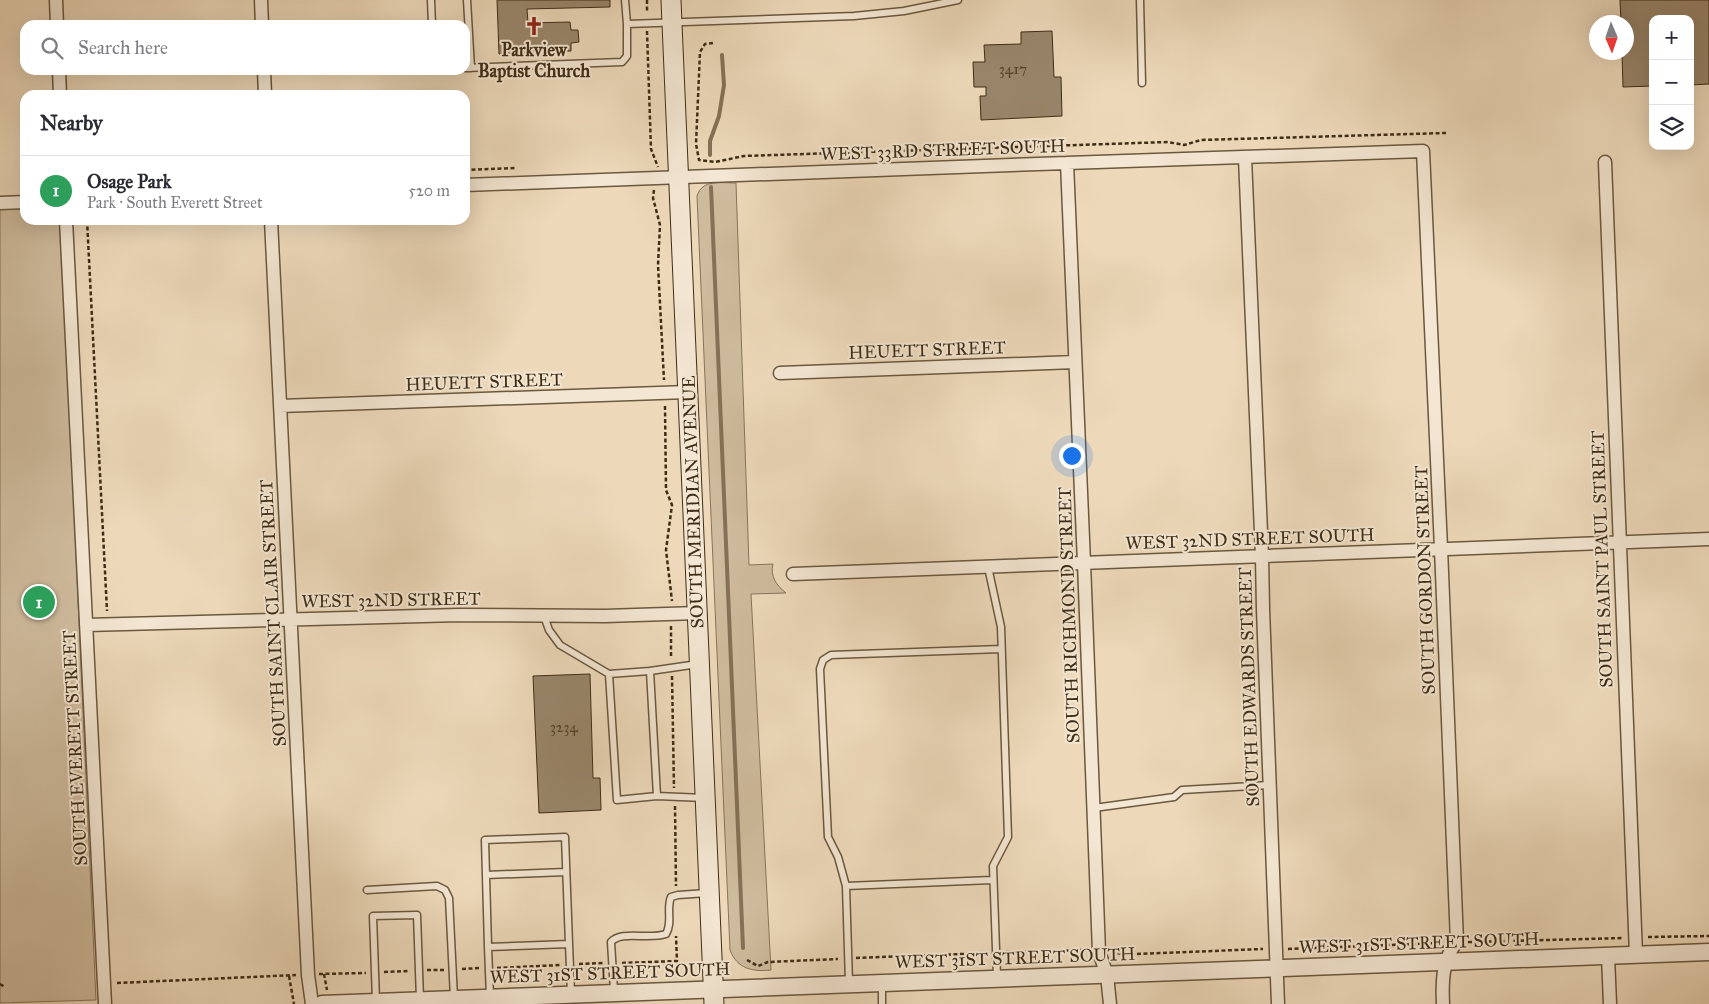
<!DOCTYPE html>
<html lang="en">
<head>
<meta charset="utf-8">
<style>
	body { margin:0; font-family:"IM FELL Great Primer",serif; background:#f7f7f7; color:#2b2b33 }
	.controls { position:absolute; right:15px; top:15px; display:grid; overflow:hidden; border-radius:10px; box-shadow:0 5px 20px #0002 }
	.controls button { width:45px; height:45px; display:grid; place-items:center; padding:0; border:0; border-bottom:1px solid #e1e1e2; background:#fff; color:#2b2b33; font:25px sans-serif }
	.compass { position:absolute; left:1589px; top:15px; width:45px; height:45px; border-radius:50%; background:#fff; box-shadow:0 5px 20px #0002; rotate:178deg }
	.you { position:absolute; left:1071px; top:455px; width:18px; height:18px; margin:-12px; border:4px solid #fff; border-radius:50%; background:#1a73e8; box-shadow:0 0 0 8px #1a73e833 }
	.badge { display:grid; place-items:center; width:32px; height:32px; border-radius:50%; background:#8f2418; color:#fff; font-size:16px; font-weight:700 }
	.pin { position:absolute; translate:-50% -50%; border:2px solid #fff; box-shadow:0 1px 5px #0006 }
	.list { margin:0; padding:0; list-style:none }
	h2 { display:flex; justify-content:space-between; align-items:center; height:65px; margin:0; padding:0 20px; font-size:21px }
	h2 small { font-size:16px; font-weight:400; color:#7c7c81 }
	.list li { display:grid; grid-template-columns:32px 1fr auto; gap:15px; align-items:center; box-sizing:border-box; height:70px; padding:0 20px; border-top:1px solid #e1e1e2 }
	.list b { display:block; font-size:19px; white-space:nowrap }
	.list p { margin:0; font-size:16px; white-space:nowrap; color:#7c7c81 }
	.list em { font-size:16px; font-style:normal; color:#7c7c81 }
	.icon { flex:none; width:28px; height:28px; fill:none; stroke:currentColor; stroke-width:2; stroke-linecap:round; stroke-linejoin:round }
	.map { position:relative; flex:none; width:1709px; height:1004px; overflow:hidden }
	.search { position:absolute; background:#fff; box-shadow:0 5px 20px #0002; left:20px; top:20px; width:450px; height:55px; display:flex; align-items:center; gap:12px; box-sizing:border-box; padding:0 18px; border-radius:15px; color:#7c7c81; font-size:19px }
	.panel { position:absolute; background:#fff; box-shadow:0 5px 20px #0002; left:20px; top:90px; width:450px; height:135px; border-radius:15px }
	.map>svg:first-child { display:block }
	.green { fill:#cfbc9e; stroke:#86745a }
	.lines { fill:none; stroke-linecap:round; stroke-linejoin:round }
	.stream { stroke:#847157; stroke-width:4 }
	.building { fill:#99866b; stroke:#3e2d16 }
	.service-casing { stroke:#6a583f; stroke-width:9 }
	.minor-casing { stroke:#6a583f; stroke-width:15 }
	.tertiary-casing { stroke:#6a583f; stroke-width:19 }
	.secondary-casing { stroke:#3e2d16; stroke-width:21 }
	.path { stroke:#3e2d16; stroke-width:2.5; stroke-dasharray:4 2.5; stroke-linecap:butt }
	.service { stroke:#f3e6d2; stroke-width:6 }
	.minor { stroke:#f3e6d2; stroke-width:12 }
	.tertiary { stroke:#f3e6d2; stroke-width:16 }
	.secondary { stroke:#f3e6d2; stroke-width:19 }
	.labels { text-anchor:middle; stroke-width:4; stroke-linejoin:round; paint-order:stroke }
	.number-label { font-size:15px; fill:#55432b }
	.poi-label { font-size:18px; font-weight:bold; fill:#3e2d16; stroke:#f3e6d2 }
	.street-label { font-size:18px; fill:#3e2d16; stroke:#f3e6d2 }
</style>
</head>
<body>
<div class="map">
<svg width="1709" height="1004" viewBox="0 0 1709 1004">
	<rect width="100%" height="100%" fill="#edd9ba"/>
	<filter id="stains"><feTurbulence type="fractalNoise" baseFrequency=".004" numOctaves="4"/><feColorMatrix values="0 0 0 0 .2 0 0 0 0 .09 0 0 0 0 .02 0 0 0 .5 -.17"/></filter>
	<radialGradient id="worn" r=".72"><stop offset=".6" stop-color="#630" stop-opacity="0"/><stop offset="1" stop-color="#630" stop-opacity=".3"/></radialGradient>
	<!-- green -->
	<path class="green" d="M736,183l13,382 24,-1c-3,12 3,21 13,29l-35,1 20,376c-18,2 -34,-1 -41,-20l-33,-754c5,-17 24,-13 39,-13z
		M25,208v12h36l35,780 -96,3v-794z"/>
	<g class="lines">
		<!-- stream -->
		<path class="stream" d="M710,155v-14l9,-25 5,-31 -2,-30
			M711,187l32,761"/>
	</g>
	<!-- building -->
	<path class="building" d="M497,0h113v7l-83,2 1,14 42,-1 1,8h7l1,12 -8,1v8l-57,2v2h-5v-2l-10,1z
		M1620,0h89v84l-19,1v-66h-37v67l-30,1 -1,-35h4v-30h-5z
		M1052,31l2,46h7l1,39 -81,4 -1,-24h6v-9h-12l-1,-25h12l-1,-17 37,-1v-12z
		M590,674l3,104h7l1,32 -62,3 -6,-137z"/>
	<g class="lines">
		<!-- service casing -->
		<g class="service-casing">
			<path id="service" d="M431,0l1,25
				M467,0l4,68
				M625,0l2,24 227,-8 50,-5 54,-11
				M1140,0l2,83
				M465,68l157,-6 5,-6v-32
				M988,567l13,60 7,210 -15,29 4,111
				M544,616l5,14 11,15 49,29 41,-3
				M698,664l-48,7 7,125 47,2
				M609,674l8,126 40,-4
				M1094,808l80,-11 8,-7 88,-5
				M486,875l80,-3
				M846,886l146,-6
				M367,890l70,-4 8,4 4,8 5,100
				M488,947l-3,-107 80,-3 4,107
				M849,983l-3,-97 -8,-29 -10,-20 -8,-168 3,-9 8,-5 170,-6
				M614,991l-3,-49c10,-12 37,-2 55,-8 7,-12 0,-25 5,-37l7,-2 29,-2
				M490,997l-2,-50 81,-3 2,49
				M376,1001l-3,-85 44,-1 3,84
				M882,1004v-20"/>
		</g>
		<!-- minor casing -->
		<g class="minor-casing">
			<path id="minor" d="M56,0l1,25
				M261,0l1,25
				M59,70l1,25
				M264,70l1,25
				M1245,158l17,398 1,53 15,395
				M1605,162l31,793
				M1067,163l17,400 15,389 8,23 3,29
				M465,185l602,-22 356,-12 18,397 16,394c-15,16 -15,42 -14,62
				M0,203l25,-1
				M66,220l39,784
				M271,220l37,755 4,29
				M780,373l295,-11
				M280,406l408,-14
				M793,574l916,-35
				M86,625l373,-10 146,1 93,-3
				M1608,956l2,48"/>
		</g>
		<!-- tertiary casing -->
		<g class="tertiary-casing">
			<path id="tertiary" d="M322,1004l1387,-52"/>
		</g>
		<!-- secondary casing -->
		<g class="secondary-casing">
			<path id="secondary" d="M671,0l43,1004"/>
		</g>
		<!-- path -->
		<path class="path" d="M647,0v13
			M647,31l4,118 7,18
			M713,43l-8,1 -5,8 -4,92 3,16 16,2 29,-6 424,-14 16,3 17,-5 245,-7
			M465,170l50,-2
			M654,190l-1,8 7,27 -2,40 6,115
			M87,220l20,391
			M665,406l1,84 6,15 -6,45 6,51
			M671,626v32
			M672,676l2,112
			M675,806l1,80
			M1648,937l61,-1
			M1468,942l155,-4
			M1288,949l152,-6
			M1006,952l80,-2
			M1111,953l24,1 128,-5
			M856,958l132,-5
			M747,960l11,6 10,-4 70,-3
			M622,963l55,-2 -1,-25
			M579,964l25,-1
			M497,968l64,-3
			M462,969l17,-1
			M427,970h17
			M384,972l25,-1
			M319,974l47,-1
			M324,974l3,16
			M289,976l5,28
			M117,983l179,-8
			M0,984l5,3"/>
		<!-- service -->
		<use href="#service" class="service"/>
		<!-- minor -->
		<use href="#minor" class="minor"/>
		<!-- tertiary -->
		<use href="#tertiary" class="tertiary"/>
		<!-- secondary -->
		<use href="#secondary" class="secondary"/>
	</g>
	<!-- icons -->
	<defs>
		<g id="church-bare" transform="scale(1.5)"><path d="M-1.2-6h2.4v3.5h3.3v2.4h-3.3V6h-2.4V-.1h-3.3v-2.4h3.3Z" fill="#8f2418" stroke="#f3e6d2" stroke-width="2.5" paint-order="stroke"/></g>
	</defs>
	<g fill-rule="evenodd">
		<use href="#church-bare" x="534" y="26"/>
	</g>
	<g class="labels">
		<!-- number labels -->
		<g class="number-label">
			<text x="1013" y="74">3417</text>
			<text x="564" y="732">3234</text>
		</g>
		<!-- poi labels -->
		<g class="poi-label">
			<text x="534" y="56">Parkview<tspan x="534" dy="21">Baptist Church</tspan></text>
		</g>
		<!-- street labels -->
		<g class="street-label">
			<text transform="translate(943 150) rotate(-2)" y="6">WEST 33RD STREET SOUTH</text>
			<text transform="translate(927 350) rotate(-2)" y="6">HEUETT STREET</text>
			<text transform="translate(484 382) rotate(-2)" y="6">HEUETT STREET</text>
			<text transform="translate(693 502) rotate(-92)" y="6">SOUTH MERIDIAN AVENUE</text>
			<text transform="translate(1250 539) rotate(-2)" y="6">WEST 32ND STREET SOUTH</text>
			<text transform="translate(1602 559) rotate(-92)" y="6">SOUTH SAINT PAUL STREET</text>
			<text transform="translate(1425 580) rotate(-92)" y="6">SOUTH GORDON STREET</text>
			<text transform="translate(391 600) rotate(-1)" y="6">WEST 32ND STREET</text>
			<text transform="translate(273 613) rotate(-93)" y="6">SOUTH SAINT CLAIR STREET</text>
			<text transform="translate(1069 615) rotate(-92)" y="6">SOUTH RICHMOND STREET</text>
			<text transform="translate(1249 687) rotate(-92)" y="6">SOUTH EDWARDS STREET</text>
			<text transform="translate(75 748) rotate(-93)" y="6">SOUTH EVERETT STREET</text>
			<text transform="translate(1419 943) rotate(-2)" y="6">WEST 31ST STREET SOUTH</text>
			<text transform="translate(1015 958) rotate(-2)" y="6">WEST 31ST STREET SOUTH</text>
			<text transform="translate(610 973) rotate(-2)" y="6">WEST 31ST STREET SOUTH</text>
		</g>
	</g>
	<rect width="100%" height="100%" filter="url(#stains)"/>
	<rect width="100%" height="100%" fill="url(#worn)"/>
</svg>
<div class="controls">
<button>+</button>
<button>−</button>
<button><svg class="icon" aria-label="layers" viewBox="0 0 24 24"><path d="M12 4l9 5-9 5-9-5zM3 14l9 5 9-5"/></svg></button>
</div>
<svg class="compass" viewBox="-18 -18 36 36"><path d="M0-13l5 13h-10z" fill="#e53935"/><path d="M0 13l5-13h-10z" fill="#7c7c81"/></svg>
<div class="you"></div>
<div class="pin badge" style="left:39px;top:602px;background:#2e9e5b">1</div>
<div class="search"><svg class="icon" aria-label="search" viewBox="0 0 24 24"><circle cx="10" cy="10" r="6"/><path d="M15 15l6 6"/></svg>Search here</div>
<section class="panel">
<h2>Nearby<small></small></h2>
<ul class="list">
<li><span class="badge" style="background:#2e9e5b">1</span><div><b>Osage Park</b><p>Park · South Everett Street</p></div><em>520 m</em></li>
</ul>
</section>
</div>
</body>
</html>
